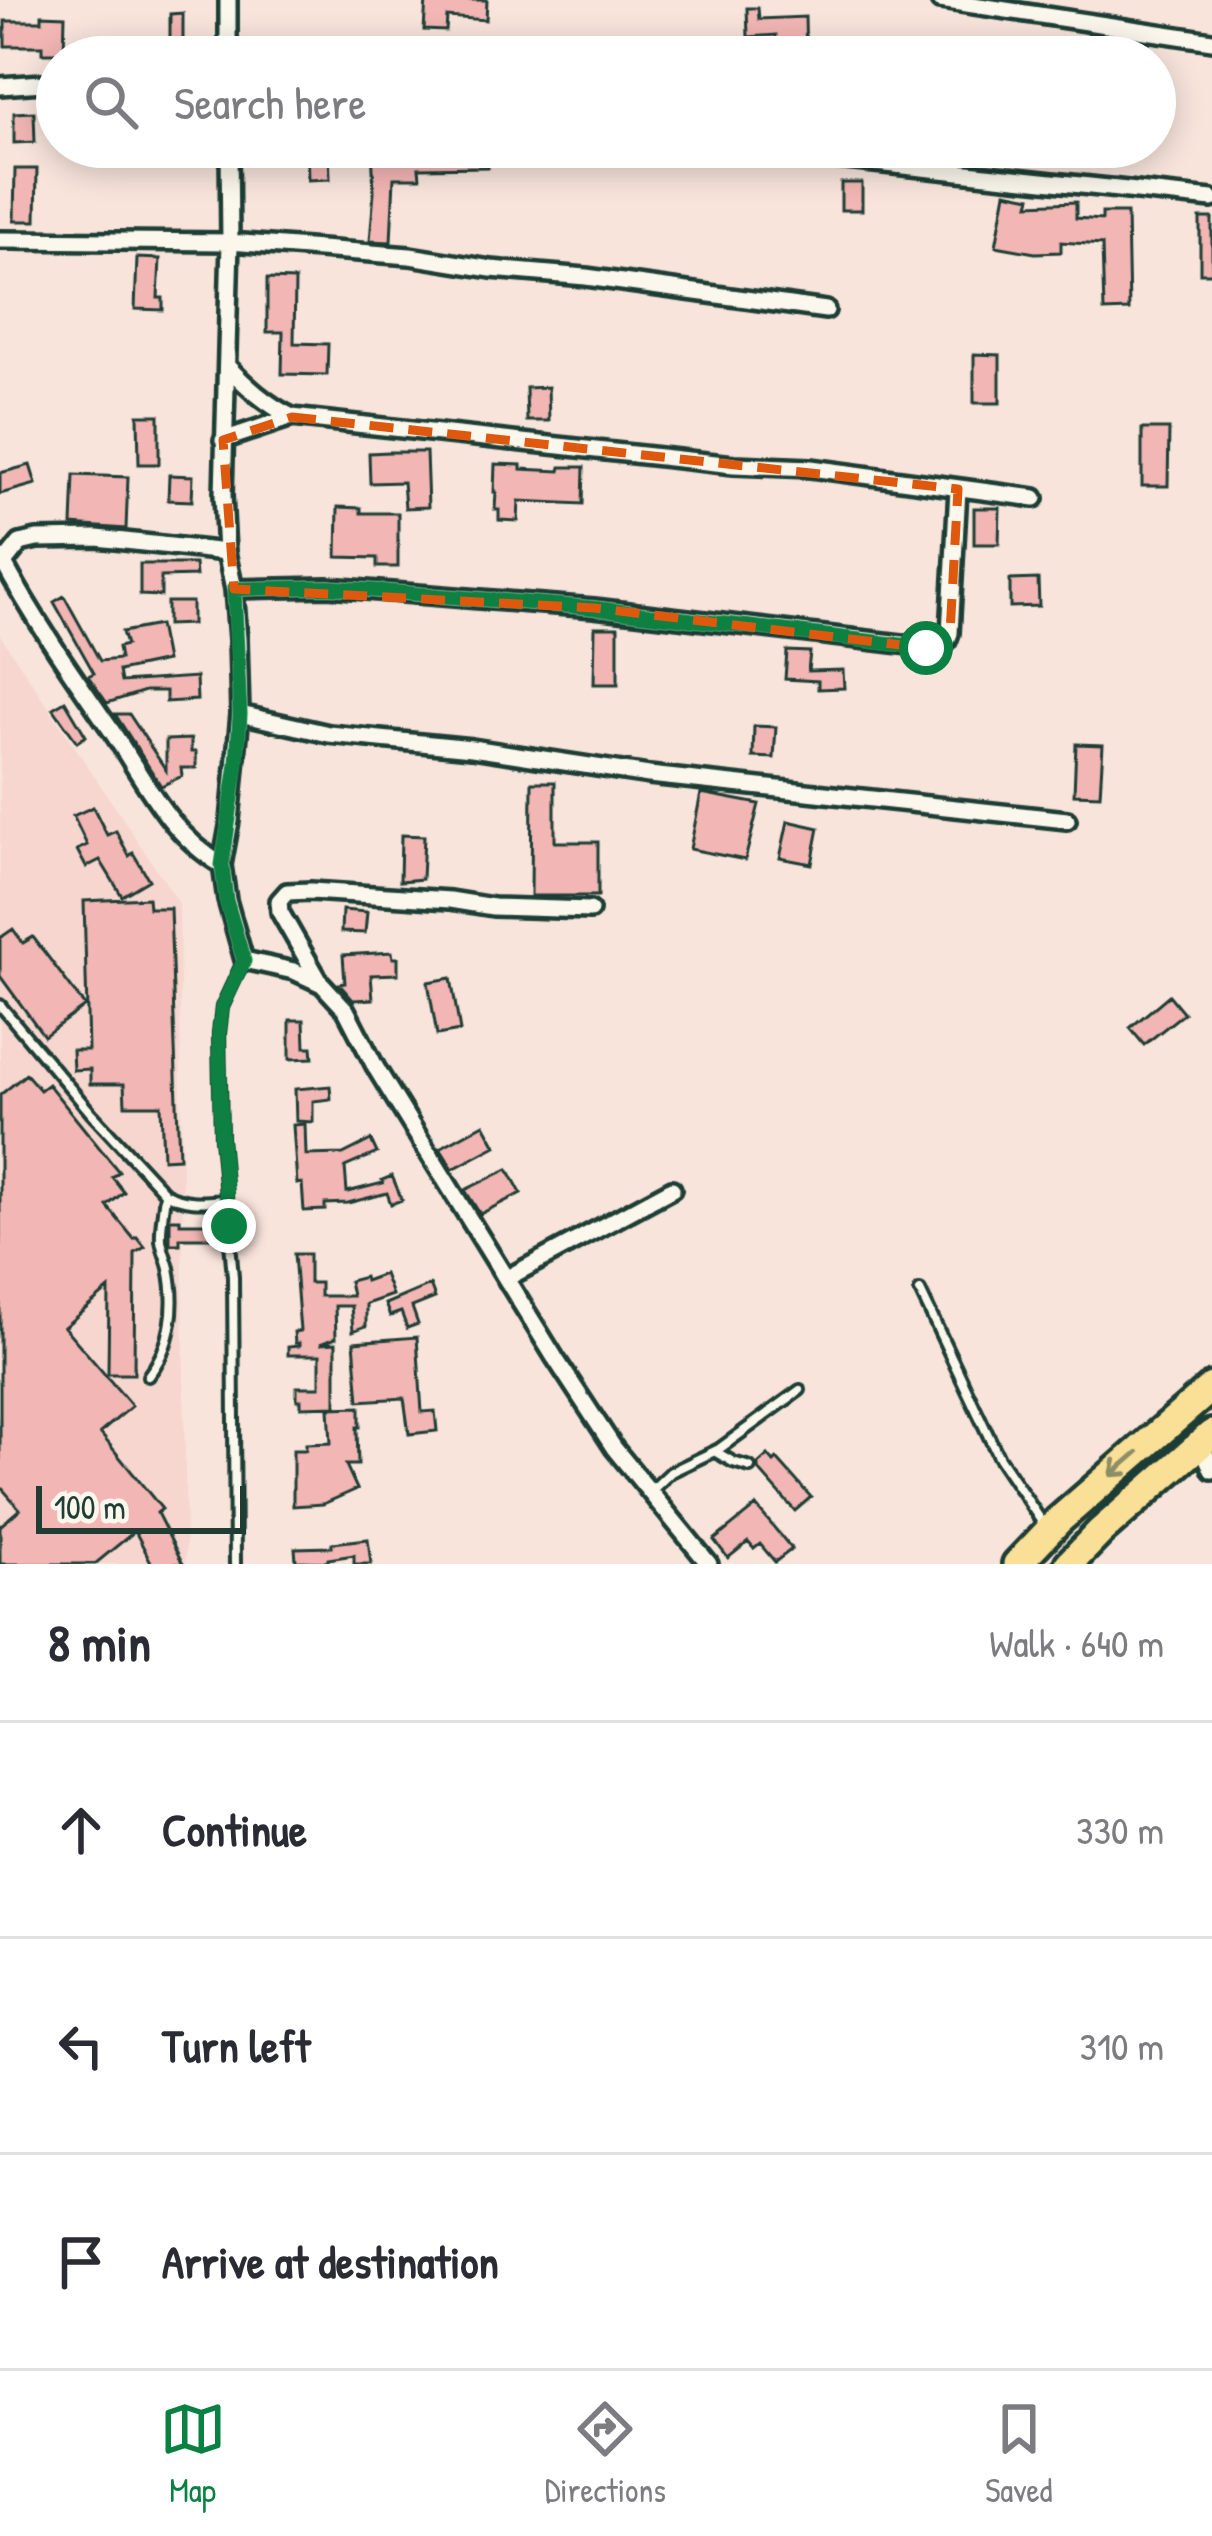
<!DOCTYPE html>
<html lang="en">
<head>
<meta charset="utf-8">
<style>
	body { margin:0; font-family:"Patrick Hand",sans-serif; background:#f7f7f7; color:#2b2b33 }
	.scale { position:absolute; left:36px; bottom:30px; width:210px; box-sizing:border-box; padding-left:12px; border:6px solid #1f3d34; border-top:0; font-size:33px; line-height:42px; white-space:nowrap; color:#1f3d34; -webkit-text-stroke:9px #fbf7ec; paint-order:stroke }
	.stop { position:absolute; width:36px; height:36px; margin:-27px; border:9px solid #0b8043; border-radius:50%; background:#fff }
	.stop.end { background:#0b8043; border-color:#fff; box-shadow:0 3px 12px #0008 }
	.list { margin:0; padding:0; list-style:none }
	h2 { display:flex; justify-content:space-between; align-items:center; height:156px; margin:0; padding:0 48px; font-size:51px }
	h2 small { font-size:39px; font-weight:400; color:#7c7c81 }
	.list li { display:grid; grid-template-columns:78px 1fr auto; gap:36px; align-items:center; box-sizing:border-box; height:216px; padding:0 48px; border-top:3px solid #e1e1e2 }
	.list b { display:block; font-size:45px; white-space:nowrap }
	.list em { font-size:39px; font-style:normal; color:#7c7c81 }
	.icon { flex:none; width:66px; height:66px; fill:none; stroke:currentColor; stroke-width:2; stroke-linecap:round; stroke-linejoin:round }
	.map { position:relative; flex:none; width:1212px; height:1564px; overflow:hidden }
	.search { position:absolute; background:#fff; box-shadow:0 6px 30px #0003; left:36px; right:36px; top:36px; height:132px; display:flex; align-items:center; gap:30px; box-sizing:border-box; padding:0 42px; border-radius:66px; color:#7c7c81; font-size:45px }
	.sheet { height:804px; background:#fff }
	nav { display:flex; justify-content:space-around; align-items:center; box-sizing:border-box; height:168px; border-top:3px solid #e1e1e2; background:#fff; font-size:33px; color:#7c7c81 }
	nav a { display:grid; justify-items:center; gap:6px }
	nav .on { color:#0b8043 }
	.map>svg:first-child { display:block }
	.built { fill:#f6d6cf }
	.building { fill:#f2b6b4; stroke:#1f3d34; stroke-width:3 }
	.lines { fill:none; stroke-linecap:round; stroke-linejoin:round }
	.lane-casing { stroke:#1f3d34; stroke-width:16 }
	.street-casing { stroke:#1f3d34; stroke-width:24 }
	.highway-casing { stroke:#1f3d34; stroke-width:36 }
	.lane { stroke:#fbf7ec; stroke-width:8 }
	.street { stroke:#fbf7ec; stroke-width:15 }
	.highway { stroke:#fadf96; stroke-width:27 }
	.oneway { stroke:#8c8e65 }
	.route { stroke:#0b8043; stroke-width:15 }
	.marked { fill:none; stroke:#de580e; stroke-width:9; stroke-dasharray:24 15; stroke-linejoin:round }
</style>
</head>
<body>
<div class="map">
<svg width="1212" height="1564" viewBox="0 0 1212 1564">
	<rect width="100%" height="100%" fill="#f8e4db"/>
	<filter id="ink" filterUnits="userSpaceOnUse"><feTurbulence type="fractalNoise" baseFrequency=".00833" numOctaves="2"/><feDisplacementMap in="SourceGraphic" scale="24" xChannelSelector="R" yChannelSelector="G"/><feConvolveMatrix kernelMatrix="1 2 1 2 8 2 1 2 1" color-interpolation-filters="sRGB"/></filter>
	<g filter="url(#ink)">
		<!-- built -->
		<path class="built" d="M0,635l179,268 7,661h-186z"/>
		<!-- building -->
		<path class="building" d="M426,0h61l-1,20 -39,-3 -1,14 -22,-1z
			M747,8h11l1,11 46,-2 1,40h-29l-1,-22 -28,2z
			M183,13v44h-41l1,-18 27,1v-26z
			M42,15l23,1 -1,37h-22v-7h-37v-25h37z
			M34,112l1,30 -21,1v-30z
			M307,147h22l1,32 -22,1z
			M372,147h116v20l-69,1 1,10h-26l-3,64 -21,-1 4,-49z
			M15,169h22l-1,52h-22z
			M841,183h21v27h-21z
			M1006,192l25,5 -2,7 47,-2v16l26,2v-7h25l2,97 -25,1 -2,-66 -41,-3v10l-26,1 -39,-7z
			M1200,218h12v55h-12z
			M137,258l23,1 -2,39h5v12l-28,-1z
			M267,279l28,1 -1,63 34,1 -1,31 -45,-1 1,-42h-16z
			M974,354l26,1v48h-26z
			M548,387l1,34h-22l-1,-33z
			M138,415h21v49h-20z
			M1142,429h27l-1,57h-26z
			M389,452h37l2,55 -23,1 -2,-26 -33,1 -1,-30z
			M495,464l26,1v4l39,2 1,-4h23l-1,37 -64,-3 -1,20 -19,-1v-10h-4l1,-18h-2z
			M30,465l6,19 -36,10v-21z
			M74,475l54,2 -2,52 -54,-4z
			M169,475l24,1 -1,25 -24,-1z
			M338,507l23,1v5h37v54h-21v-9l-40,-1z
			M974,508h26l-1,36h-25z
			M140,564h55l1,12 -35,1v19l-21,-1z
			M1038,579l1,27 -29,1v-27z
			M64,596l36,65 20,-2 -2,-12 8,-2 -4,-13 37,-7 7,36 -47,10 2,11 75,-5 1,23 -31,2v-11h-21l-38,12 -19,-27 6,-3 -40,-71z
			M167,602h25v22l-25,1z
			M595,627h23v57h-24z
			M787,651l23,1 -2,19 35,-1 1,18 -26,1v-8l-33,-2z
			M65,701l21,35 -9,6 -24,-34z
			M115,714h14l37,56v-30l25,-1v13h5v16h-15l1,8 -21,10z
			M754,726l22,1 -2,31 -21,-1z
			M1076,744l27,1 -3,50 -26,-1z
			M532,782h23v60h43v54h-67z
			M701,793l58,11 -14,56 -55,-11z
			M93,807l14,28 9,-4 13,25 4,-3 16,27 -27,16 -22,-36 -14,7 -9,-17 10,-5 -14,-29z
			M788,821l31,7 -7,36 -32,-6z
			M401,835l23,1 -2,43 -22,2z
			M148,898l1,10h21l9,250 -16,1 -2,-54h-36l-1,-21h-34v-15l-17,1 -1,-20h16l-4,-149z
			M342,910l25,2 -2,21 -24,-1z
			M13,929l10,14 10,-6 52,69 -41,30 -44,-60v-38z
			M392,952l1,6h5v16l-27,1 2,24 -20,1 -14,-16 6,-1 -2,-28z
			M451,978l9,53 -23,4 -9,-53z
			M1169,995l15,18 -40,32 -14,-17z
			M290,1020h14l1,27h7l1,11 -23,1z
			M26,1074l14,16 8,-6 71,88 -7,5 12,15 -17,14 27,33 3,-2 8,10 -10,6 -1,121h-26l1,-85 -45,38 68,79 -32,27 62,76 -5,4 26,51h-31l-17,-33 -40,33h-95v-38l20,-17 -20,-23v-391z
			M330,1086l1,13 -18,2v21l-17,-1 -1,-32z
			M305,1124l1,31 37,-1 28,-14 6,13 -32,14 2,25 36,-9 -1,-3 10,-4 10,24 -11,4 -4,-11 -39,10 -23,1v6l-21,1 -2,-28 -5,1 -4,-59z
			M484,1124l12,22 -43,23 -13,-21z
			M508,1169l13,24 -41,21 -15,-24z
			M170,1219h10v4h32v15h-32v6h-10z
			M294,1254h15v29h11v13h32l-3,-15 15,-4 1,4 19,-7 8,21 -26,9v22l-13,5 -2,-25h-16l1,32 -16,6 16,-1v63l-35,1v-7h-4v-13h23v-32h-32v-8l11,-1v-3h-4l-1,-11 6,-1z
			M430,1285l5,13 -23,9 6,17 -11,4 -6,-16 -11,4 -5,-12z
			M417,1337l5,75 13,-1 2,20 -28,3 -5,-36 -45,3 -5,-59z
			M360,1407v20h-3l1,38h-12l11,24 -34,15 -30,2v-56h13v-6l25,-1 -2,-35z
			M768,1455l6,7 3,-3 34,38 -16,14 -37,-42v-5z
			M756,1506l36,43 -17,13 -15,-18 -6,5 -6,-7 -20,16 -14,-18z
			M368,1539l3,25h-17v-9l-26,4v3l-32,-1 -1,-13 37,-1v-4z"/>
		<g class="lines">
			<!-- lane casing -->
			<g class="lane-casing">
				<path id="lane" d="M0,1005l92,109 73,79c21,11 37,9 60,7
					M920,1291l79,167 45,67
					M148,1376c24,-30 29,-70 21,-108 -2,-9 -7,-19 -8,-28 -1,-15 3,-32 4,-47
					M716,1452l17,10 17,5
					M651,1491l20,-19 48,-23 81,-59
					M235,1564l-2,-287 -12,-139 -2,-105 3,-26 22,-47"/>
			</g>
			<!-- street casing -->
			<g class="street-casing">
				<path id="street" d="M228,0v57
					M940,0l272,41
					M0,86l57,-4
					M725,147l487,52
					M0,240l230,2 180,14 81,13 95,8 240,33
					M227,366c20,21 39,38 65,51
					M223,440l69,-23 442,48 77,3 224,30
					M226,552l8,37 4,50 2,75 -10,107 -8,44 5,35 17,60 50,11 28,13 24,26 30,58 179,290 59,90 95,116
					M1,558c32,60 71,116 110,172 33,49 58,104 111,135
					M4,563l16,-20 17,-4 60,-1 129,14 -3,-57 7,-253 -1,-95
					M234,589l94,-2 266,21 342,40 11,-7 3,-8 8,-144
					M240,714l89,20 143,14 177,27 418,45
					M320,982l-40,-70 -1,-11 8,-9 24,-1 139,9 43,7 97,3
					M507,1278l165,-89
					M1201,1443l11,27"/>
			</g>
			<!-- highway casing -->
			<g class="highway-casing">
				<path id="highway" d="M1017,1564l42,-44 153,-133
					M1069,1564l31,-32 112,-98"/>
			</g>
			<!-- lane -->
			<use href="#lane" class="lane"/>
			<!-- street -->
			<use href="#street" class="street"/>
			<!-- highway -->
			<use href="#highway" class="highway"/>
		</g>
		<!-- one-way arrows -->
		<defs><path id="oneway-shaft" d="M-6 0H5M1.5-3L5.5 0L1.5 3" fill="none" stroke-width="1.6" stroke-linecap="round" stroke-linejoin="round" transform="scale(3)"/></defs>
		<use class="oneway" href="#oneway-shaft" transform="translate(1124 1464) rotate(139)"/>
	</g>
	<g class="lines" filter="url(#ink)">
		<!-- route -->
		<path class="route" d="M229,1226l-8,-88 -2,-105 3,-26 22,-46 -18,-61 -4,-35 15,-101 3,-50 -6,-125 94,-2 266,21 332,40"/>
	</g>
	<!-- marked area -->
	<path class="marked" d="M292,417l666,72 -8,144 -24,15 -332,-40 -360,-19 -11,-149z"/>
</svg>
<div class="scale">100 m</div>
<div class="stop" style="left:926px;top:648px"></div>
<div class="stop end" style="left:229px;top:1226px"></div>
<div class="search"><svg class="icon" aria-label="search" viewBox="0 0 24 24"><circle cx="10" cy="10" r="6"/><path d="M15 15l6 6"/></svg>Search here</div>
</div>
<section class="sheet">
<h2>8 min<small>Walk · 640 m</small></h2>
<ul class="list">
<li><svg class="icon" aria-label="ahead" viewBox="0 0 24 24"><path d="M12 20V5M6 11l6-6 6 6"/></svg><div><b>Continue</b></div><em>330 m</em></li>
<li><svg class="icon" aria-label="left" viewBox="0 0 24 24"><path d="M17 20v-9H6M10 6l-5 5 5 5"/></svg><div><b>Turn left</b></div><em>310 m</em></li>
<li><svg class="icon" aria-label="arrive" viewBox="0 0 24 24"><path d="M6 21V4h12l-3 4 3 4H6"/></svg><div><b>Arrive at destination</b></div></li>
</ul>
</section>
<nav>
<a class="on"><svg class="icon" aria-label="map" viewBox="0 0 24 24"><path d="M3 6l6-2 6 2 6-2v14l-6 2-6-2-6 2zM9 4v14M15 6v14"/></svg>Map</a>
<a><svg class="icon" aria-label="directions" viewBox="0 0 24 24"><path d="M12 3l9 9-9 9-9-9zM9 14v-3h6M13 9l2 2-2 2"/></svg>Directions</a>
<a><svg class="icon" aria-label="saved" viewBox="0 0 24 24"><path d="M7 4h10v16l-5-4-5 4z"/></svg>Saved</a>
</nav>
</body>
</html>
